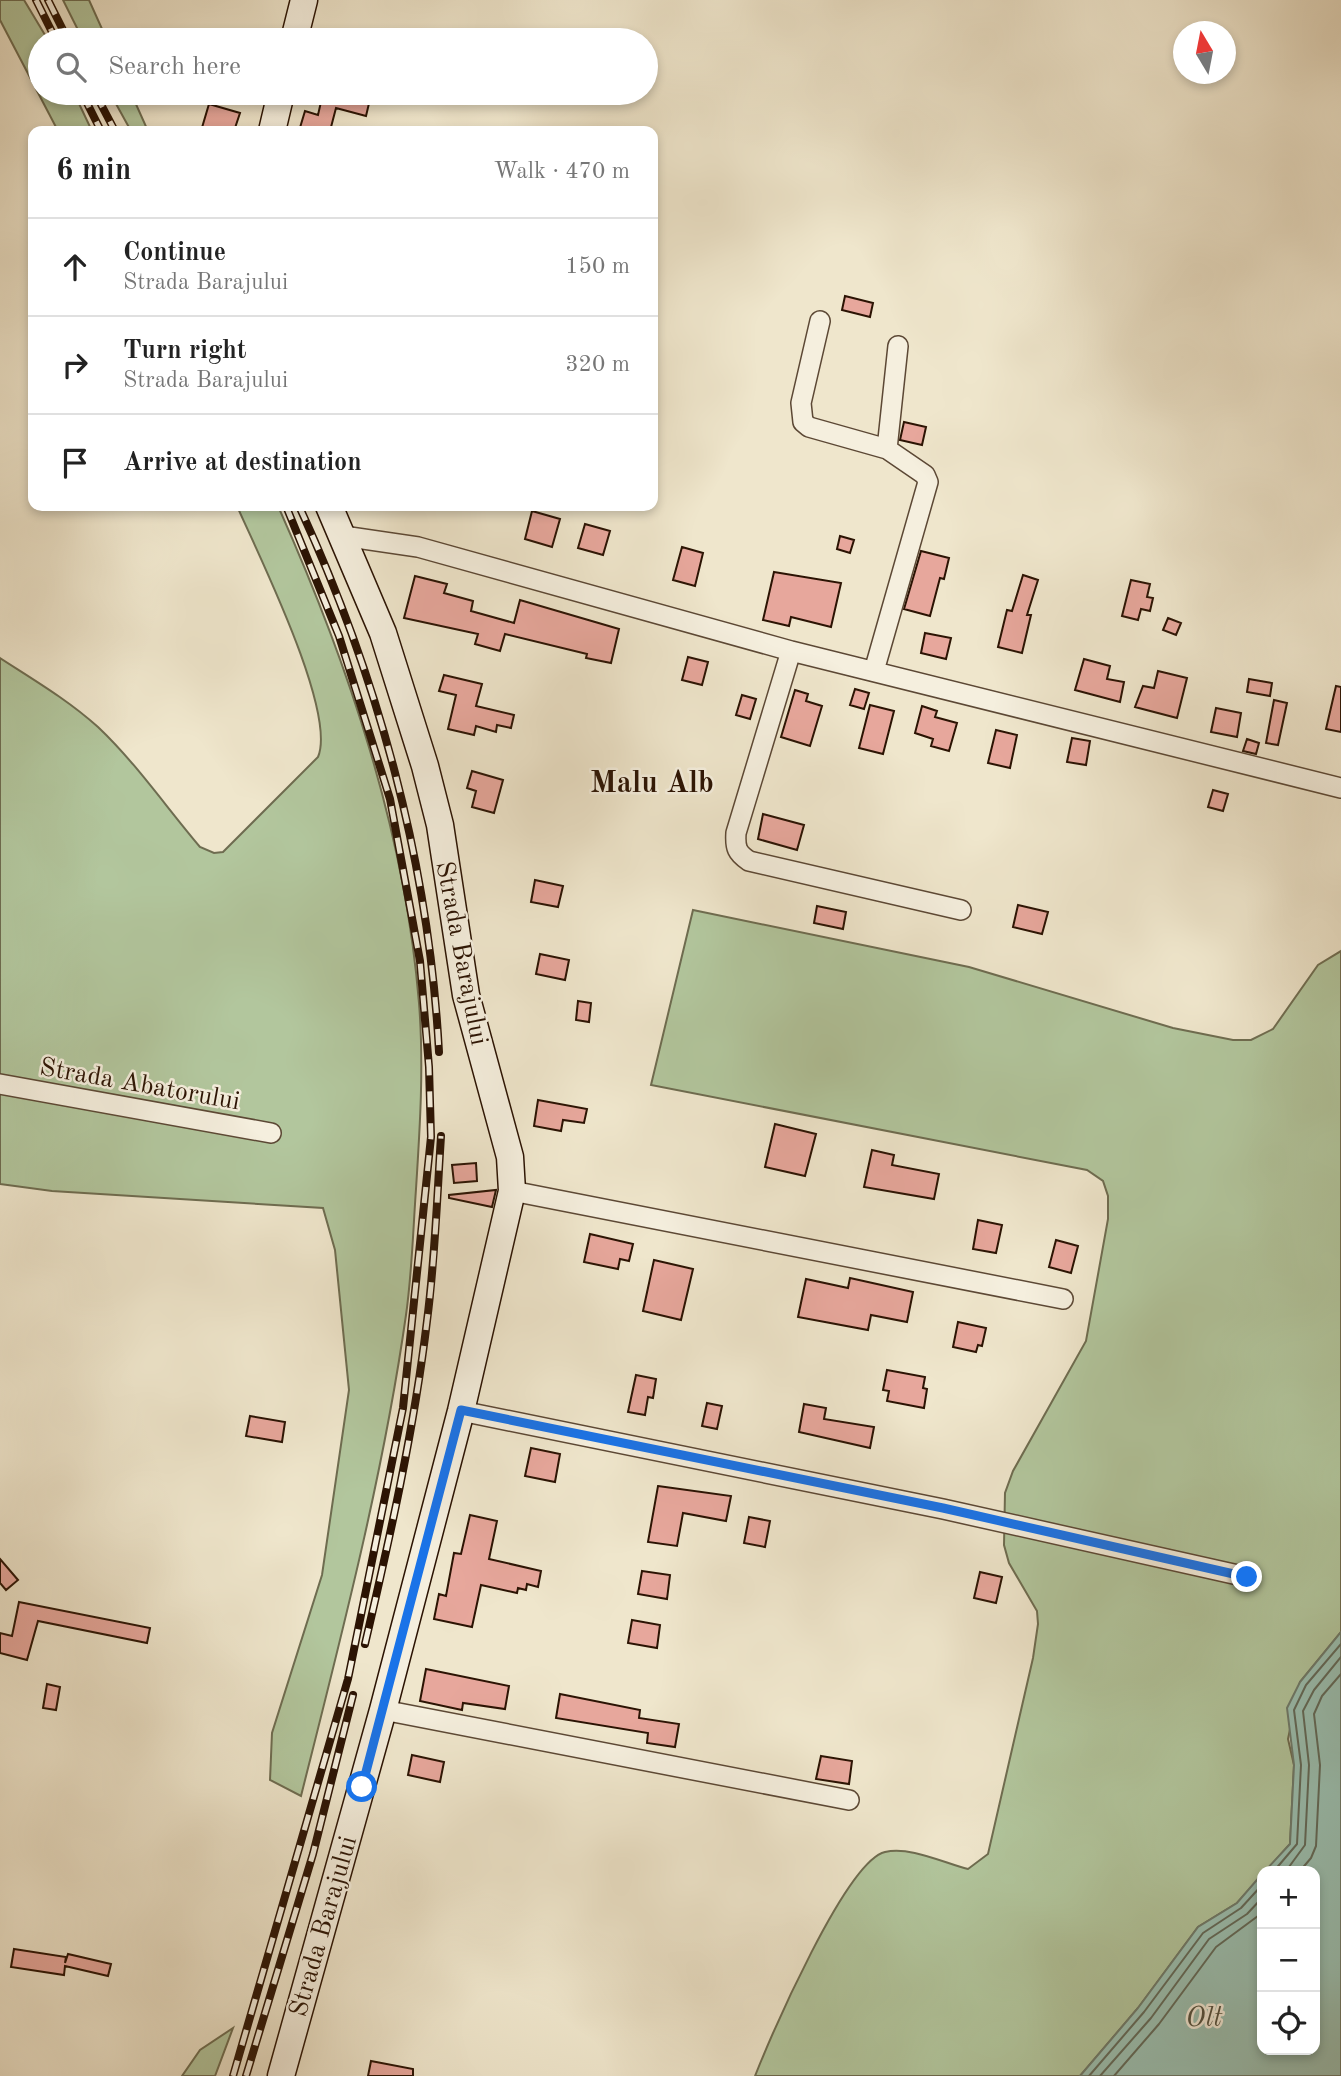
<!DOCTYPE html>
<html lang="en">
<head>
<meta charset="utf-8">
<style>
	body { margin:0; font-family:"Old Standard TT",serif; background:#f2f2f2; color:#222 }
	.controls { position:absolute; right:21px; bottom:21px; display:grid; overflow:hidden; border-radius:14px; box-shadow:0 4px 10px #0003 }
	.controls button { width:63px; height:63px; display:grid; place-items:center; padding:0; border:0; border-bottom:2px solid #e0e0e0; background:#fff; color:#222; font:35px sans-serif }
	.compass { position:absolute; left:1173px; top:21px; width:63px; height:63px; border-radius:50%; background:#fff; box-shadow:0 4px 10px #0003; rotate:350deg }
	.stop { position:absolute; width:21px; height:21px; margin:-16px; border:5px solid #1a73e8; border-radius:50%; background:#fff }
	.stop.end { background:#1a73e8; border-color:#fff; box-shadow:0 2px 7px #0008 }
	.list { margin:0; padding:0; list-style:none }
	h2 { display:flex; justify-content:space-between; align-items:center; height:91px; margin:0; padding:0 28px; font-size:30px }
	h2 small { font-size:23px; font-weight:400; color:#767676 }
	.list li { display:grid; grid-template-columns:46px 1fr auto; gap:21px; align-items:center; box-sizing:border-box; height:98px; padding:0 28px; border-top:2px solid #e0e0e0 }
	.list b { display:block; font-size:26px; white-space:nowrap }
	.list p { margin:0; font-size:23px; white-space:nowrap; color:#767676 }
	.list em { font-size:23px; font-style:normal; color:#767676 }
	.icon { flex:none; width:38px; height:38px; fill:none; stroke:currentColor; stroke-width:2; stroke-linecap:round; stroke-linejoin:round }
	.map { position:relative; flex:none; width:1341px; height:2076px; overflow:hidden }
	.search { position:absolute; background:#fff; box-shadow:0 4px 10px #0003; left:28px; top:28px; width:630px; height:77px; display:flex; align-items:center; gap:18px; box-sizing:border-box; padding:0 24px; border-radius:38px; color:#767676; font-size:26px }
	.panel { position:absolute; background:#fff; box-shadow:0 4px 10px #0003; left:28px; top:126px; width:630px; height:385px; border-radius:14px }
	.map>svg:first-child { display:block }
	.green { fill:#b2c69d; stroke:#6e6c50; stroke-width:2 }
	.water { fill:#9ac0b2; stroke:#6e7b6c; stroke-width:2 }
	.lines { fill:none; stroke-linecap:round; stroke-linejoin:round }
	.shore { stroke:#626a5a; stroke-width:2 }
	.building { fill:#e7a79c; stroke:#2b1303; stroke-width:2 }
	.street-casing { stroke:#5c4835; stroke-width:22 }
	.secondary-casing { stroke:#2b1303; stroke-width:29 }
	.street { stroke:#f5efde; stroke-width:19 }
	.secondary { stroke:#f5efde; stroke-width:26 }
	.rail-casing { stroke:#2b1303; stroke-width:8 }
	.rail { stroke:#f5efde; stroke-width:5; stroke-dasharray:16; stroke-linecap:butt }
	.route { stroke:#1a73e8; stroke-width:9 }
	.labels { text-anchor:middle; stroke-width:5; stroke-linejoin:round; paint-order:stroke }
	.street-label { font-size:26px; fill:#2b1303; stroke:#f5efde }
	.water-label { font-size:28px; font-style:italic; fill:#525040; stroke:#f5efde }
	.quarter-label { font-size:30px; font-weight:bold; fill:#2b1303; stroke:#f5efde }
</style>
</head>
<body>
<div class="map">
<svg width="1341" height="2076" viewBox="0 0 1341 2076">
	<rect width="100%" height="100%" fill="#efe6cc"/>
	<filter id="stains"><feTurbulence type="fractalNoise" baseFrequency=".00286" numOctaves="4"/><feColorMatrix values="0 0 0 0 .2 0 0 0 0 .09 0 0 0 0 .02 0 0 0 .5 -.17"/></filter>
	<radialGradient id="worn" r=".72"><stop offset=".6" stop-color="#630" stop-opacity="0"/><stop offset="1" stop-color="#630" stop-opacity=".3"/></radialGradient>
	<!-- green -->
	<path class="green" d="M0,0h24l24,40h-8v53h34l18,38h-34l-58,-111z
		M63,0h26l18,40h-24z
		M110,93h21l17,38h-17z
		M237,506h41c70,157 127,325 141,497 5,62 1,124 -3,186 -3,42 -4,84 -10,126 -23,162 -65,322 -105,481l-31,-16 2,-47 50,-158 27,-185 -14,-140 -12,-42 -271,-17 -52,-7v-526c34,22 68,42 98,69 38,36 68,80 102,120l14,6 9,-1 95,-95c19,-45 -60,-203 -81,-251z
		M693,910l276,57 204,61 60,12h18l22,-11 45,-64 23,-14v681l-41,50 -12,57 6,26 -4,79 -53,59 -39,24 -60,81 -58,68h-325c16,-40 91,-215 130,-224 25,-6 59,11 83,17l20,-15 45,-196 5,-34 -1,-13 -28,-48 -5,-18 1,-52 8,-22 73,-130 22,-122v-23l-5,-15 -16,-11 -436,-85z
		M233,2028l-18,48h-33l18,-26z"/>
	<!-- water -->
	<path class="water" d="M1341,1632v444h-261l58,-68 60,-81 39,-24 25,-29v176h53v-179h-50l25,-27 4,-79 -7,-57 13,-26z"/>
	<g class="lines">
		<!-- shore -->
		<path class="shore" d="M1274,1871l23,-27 4,-79 -7,-55 12,-25 35,-41
			M1286,1871l19,-26 4,-80 -6,-54 11,-21 27,-33
			M1300,1871l11,-13 5,-12 4,-81 -6,-51 8,-18 19,-22
			M1089,2076l55,-64 59,-79 38,-25 21,-23
			M1100,2076l51,-58 58,-79 38,-25 15,-16
			M1114,2076l45,-52 57,-77 46,-34"/>
	</g>
	<!-- building -->
	<path class="building" d="M323,93l48,2 -5,21 -30,-8 -6,23h-31l6,-20 13,4z
		M209,104l31,9 -6,18h-33z
		M845,296l28,7 -3,14 -28,-7z
		M904,422l22,5 -4,18 -22,-5z
		M532,511l28,8 -8,28 -27,-8z
		M585,524l25,7 -7,24 -25,-7z
		M840,536l14,4 -4,13 -13,-4z
		M682,547l21,6 -8,33 -22,-6z
		M921,551l28,7 -5,21 -4,-1 -10,38 -26,-7z
		M774,572l67,11 -10,44 -40,-10 -2,9 -26,-6z
		M1023,575l15,5 -11,35h4l-9,38 -24,-6 9,-37 5,1z
		M415,576l32,8 -3,9 29,8 -2,10 43,12 6,-23 99,29 -8,34 -25,-5 1,-4 -82,-20 -5,17 -25,-7 3,-10 -74,-16z
		M1131,580l19,4 -3,13 6,1 -3,13 -9,-2 -3,11 -16,-4z
		M1168,618l13,5 -5,12 -13,-5z
		M925,633l26,5 -5,21 -25,-6z
		M688,657l20,5 -6,23 -20,-5z
		M1084,659l26,7 -3,13 17,3 -4,20 -45,-12z
		M1158,671l29,7 -10,40 -42,-11 8,-21 11,2z
		M444,675l38,9 -6,22 38,9 -3,13 -14,-3 -1,7 -20,-6 -2,9 -26,-6 8,-34 -17,-4z
		M1249,679l23,4 -2,13 -23,-4z
		M1336,686l5,1v45l-15,-3z
		M855,689l14,4 -5,16 -14,-4z
		M795,690l13,4 -2,7 16,5 -12,40 -29,-9z
		M742,695l14,4 -6,20 -14,-4z
		M1274,700l13,3 -9,42 -12,-2z
		M870,705l24,6 -11,43 -24,-6z
		M922,706l15,5 -2,6 22,6 -8,28 -18,-5 2,-7 -18,-6z
		M1216,708l25,5 -4,24 -26,-5z
		M996,730l21,5 -7,33 -22,-5z
		M1072,738l18,3 -4,24 -19,-3z
		M1247,739l12,4 -3,11 -13,-3z
		M472,771l31,9 -9,33 -22,-6 4,-16 -9,-3z
		M1213,790l15,4 -5,17 -15,-4z
		M763,814l41,11 -7,25 -39,-11z
		M535,880l28,6 -5,21 -27,-5z
		M1018,905l30,7 -6,22 -29,-7z
		M817,906l29,6 -3,17 -29,-6z
		M540,954l29,6 -4,20 -29,-6z
		M578,1001l13,2 -2,19 -13,-2z
		M538,1100l49,9 -3,14 -21,-3 -2,11 -27,-5z
		M775,1124l41,10 -11,42 -40,-9z
		M872,1150l22,5 -2,10 47,9 -5,25 -70,-12z
		M476,1163l1,18 -23,2 -2,-18z
		M496,1190l-4,17 -43,-9v-3z
		M978,1220l24,5 -6,28 -23,-4z
		M590,1234l43,10 -4,17 -9,-2 -2,10 -34,-7z
		M1056,1240l22,6 -7,27 -22,-6z
		M654,1260l39,9 -12,51 -38,-9z
		M850,1278l63,14 -6,30 -36,-7 -3,15 -70,-13 8,-38 42,9z
		M958,1322l28,6 -4,18 -4,-1 -2,7 -23,-5z
		M887,1370l38,7 -2,11 4,1 -3,19 -37,-7 2,-10 -6,-1z
		M636,1375l20,4 -3,19 -5,-1 -3,18 -17,-3z
		M707,1403l15,3 -5,23 -15,-3z
		M804,1404l22,4 -2,11 50,8 -4,21 -71,-16z
		M250,1416l35,6 -3,20 -36,-6z
		M531,1448l29,6 -5,28 -30,-6z
		M658,1486l73,10 -5,25 -43,-8 -6,33 -29,-4z
		M470,1515l27,6 -8,38 52,12 -3,16 -11,-3 -1,6 -8,-2 -1,5 -36,-8 -9,42 -38,-8 5,-25 7,2 8,-43 7,1z
		M749,1517l21,4 -5,26 -21,-4z
		M0,1559l18,21 -12,10 -6,-7z
		M642,1571l28,4 -3,24 -29,-5z
		M980,1572l22,5 -6,26 -22,-5z
		M19,1602l131,26 -3,15 -109,-22 -11,39 -27,-7v-20l12,3z
		M632,1620l28,5 -3,23 -29,-5z
		M426,1669l83,17 -4,23 -42,-6 -1,7 -42,-9z
		M47,1684l13,3 -4,23 -13,-2z
		M560,1694l80,16 -1,8 40,6 -4,23 -28,-4 1,-10 -92,-15z
		M412,1755l32,7 -4,20 -32,-7z
		M821,1756l31,5 -3,23 -33,-5z
		M14,1949l52,8 -1,6 3,-9 43,10 -3,12 -43,-10 -1,9 -53,-8z
		M371,2061l42,8v7h-45z"/>
	<g class="lines">
		<!-- street casing -->
		<g class="street-casing">
			<path id="street" d="M820,321l-19,82 2,19 6,5 78,22 38,26 3,7 -54,189
				M887,449l11,-103
				M343,536l75,11 373,104 550,137
				M791,651l-55,182c-1,15 1,20 13,28l212,49
				M0,1084l271,49
				M512,1191l551,108
				M461,1411l482,98 304,68
				M383,1710l466,90"/>
		</g>
		<!-- secondary casing -->
		<g class="secondary-casing">
			<path id="secondary" d="M294,40l10,-40
				M272,131l9,-38
				M281,2076l102,-366 78,-299 51,-220 -2,-34 -44,-162 -26,-170 -15,-59 -42,-133 -54,-127"/>
		</g>
		<!-- street -->
		<use href="#street" class="street"/>
		<!-- secondary -->
		<use href="#secondary" class="secondary"/>
		<!-- rail casing -->
		<g class="rail-casing">
			<path id="rail" d="M36,0l20,40
				M48,0l20,40
				M82,93l19,38
				M95,93l20,38
				M299,506c79,171 130,357 140,546
				M365,1644c25,-107 49,-214 62,-323 8,-61 10,-123 14,-185
				M233,2076l115,-397 55,-271 28,-271 -2,-70 -9,-106 -30,-162 -51,-163 -53,-130
				M246,2076l67,-222 40,-159"/>
		</g>
		<!-- rail -->
		<use href="#rail" class="rail"/>
	</g>
	<g class="lines">
		<!-- route -->
		<path class="route" d="M362,1787l99,-377 482,98 304,69"/>
	</g>
	<g class="labels">
		<!-- street labels -->
		<g class="street-label">
			<text transform="translate(463 953) rotate(79)" y="9">Strada Barajului</text>
			<text transform="translate(140 1083) rotate(10)" y="9">Strada Abatorului</text>
			<text transform="translate(322 1926) rotate(-74)" y="9">Strada Barajului</text>
		</g>
		<!-- water labels -->
		<g class="water-label">
			<text x="1204" y="2026">Olt</text>
		</g>
		<!-- quarter labels -->
		<g class="quarter-label">
			<text x="652" y="792">Malu Alb</text>
		</g>
	</g>
	<rect width="100%" height="100%" filter="url(#stains)"/>
	<rect width="100%" height="100%" fill="url(#worn)"/>
</svg>
<div class="controls">
<button>+</button>
<button>−</button>
<button><svg class="icon" aria-label="locate" viewBox="0 0 24 24"><circle cx="12" cy="12" r="6"/><path d="M12 2v4M12 18v4M2 12h4M18 12h4"/></svg></button>
</div>
<svg class="compass" viewBox="-18 -18 36 36"><path d="M0-13l5 13h-10z" fill="#e53935"/><path d="M0 13l5-13h-10z" fill="#767676"/></svg>
<div class="stop" style="left:362px;top:1787px"></div>
<div class="stop end" style="left:1247px;top:1577px"></div>
<div class="search"><svg class="icon" aria-label="search" viewBox="0 0 24 24"><circle cx="10" cy="10" r="6"/><path d="M15 15l6 6"/></svg>Search here</div>
<section class="panel">
<h2>6 min<small>Walk · 470 m</small></h2>
<ul class="list">
<li><svg class="icon" aria-label="ahead" viewBox="0 0 24 24"><path d="M12 20V5M6 11l6-6 6 6"/></svg><div><b>Continue</b><p>Strada Barajului</p></div><em>150 m</em></li>
<li><svg class="icon" aria-label="right" viewBox="0 0 24 24"><path d="M7 20v-9h11M14 6l5 5-5 5"/></svg><div><b>Turn right</b><p>Strada Barajului</p></div><em>320 m</em></li>
<li><svg class="icon" aria-label="arrive" viewBox="0 0 24 24"><path d="M6 21V4h12l-3 4 3 4H6"/></svg><div><b>Arrive at destination</b></div></li>
</ul>
</section>
</div>
</body>
</html>
